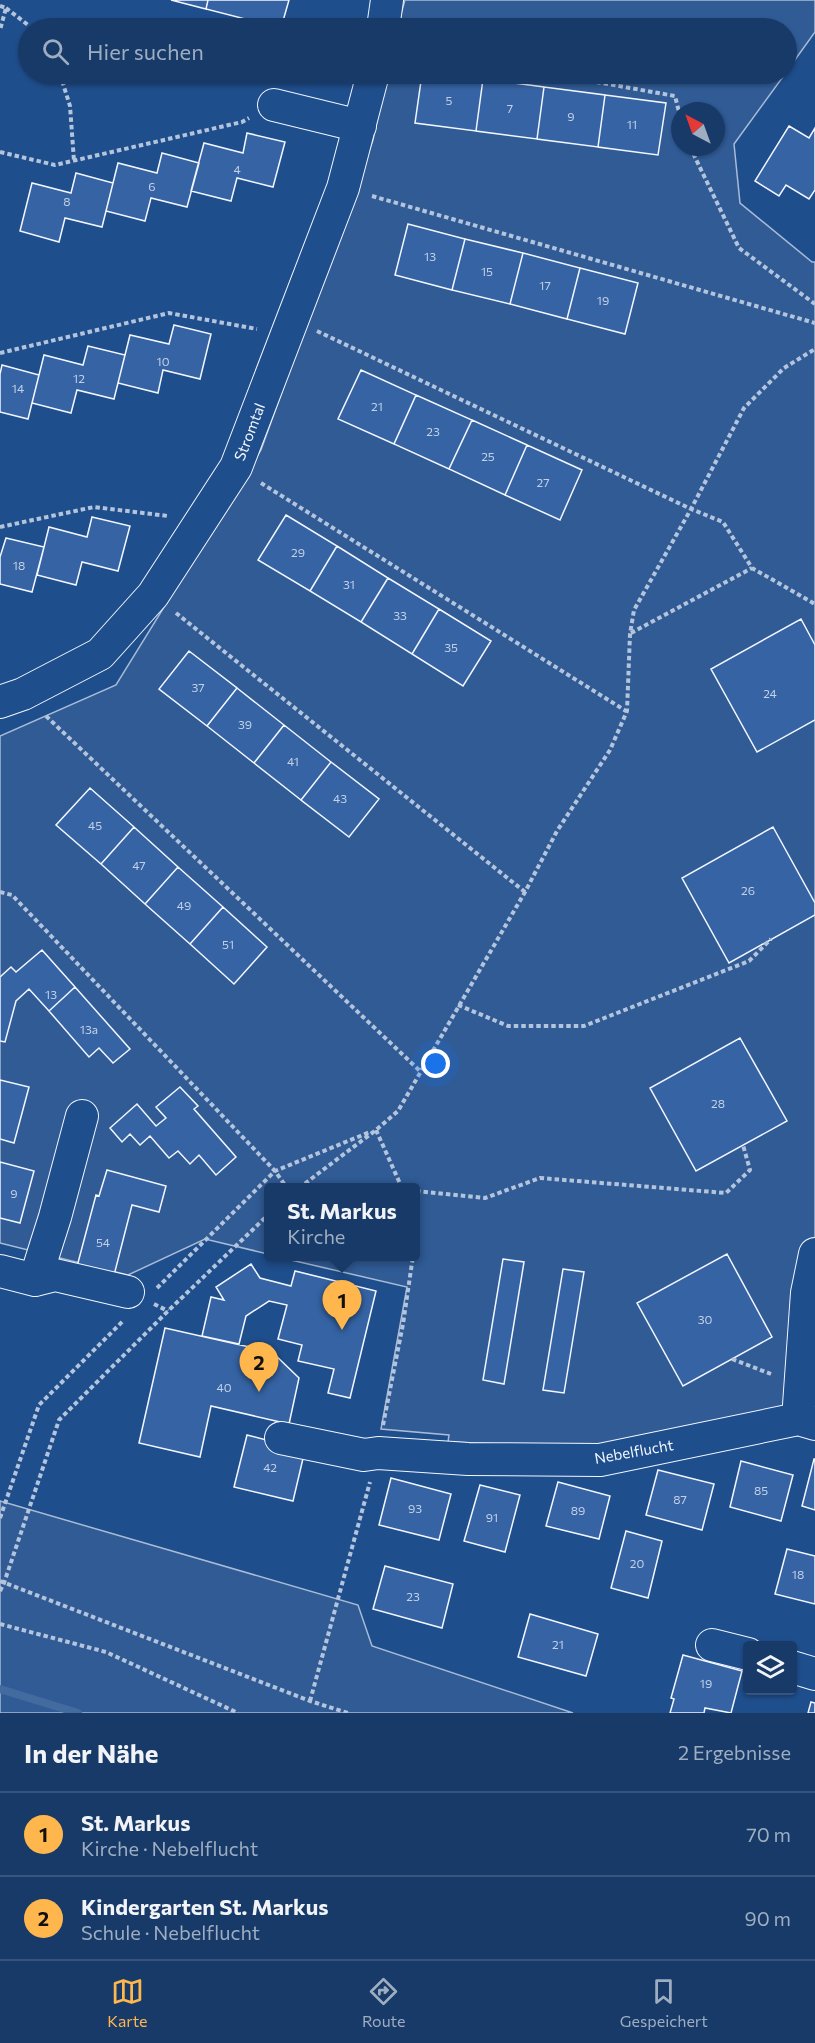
<!DOCTYPE html>
<html lang="de">
<head>
<meta charset="utf-8">
<style>
	body { margin:0; font-family:Commissioner,sans-serif; background:#20416f; color:#f1f3f6 }
	.controls { position:absolute; right:18px; bottom:18px; display:grid; overflow:hidden; border-radius:6px; box-shadow:0 2px 4px #0004 }
	.controls button { width:54px; height:54px; display:grid; place-items:center; padding:0; border:0; border-bottom:2px solid #36547d; background:#173a69; color:#f1f3f6; font:30px sans-serif }
	.compass { position:absolute; left:671px; top:102px; width:54px; height:54px; border-radius:50%; background:#173a69; box-shadow:0 2px 4px #0004; rotate:319deg }
	.you { position:absolute; left:436px; top:1064px; width:21px; height:21px; margin:-15px; border:4px solid #fff; border-radius:50%; background:#1a73e8; box-shadow:0 0 0 9px #1a73e833 }
	.badge { display:grid; place-items:center; width:39px; height:39px; border-radius:50%; background:#ffb74d; color:#111; font-size:20px; font-weight:700 }
	.pin { position:absolute; translate:-50% -50px; filter:drop-shadow(0 2px 3px #0008) }
	.pin::after { content:''; position:absolute; top:32px; width:21px; height:18px; background:inherit; clip-path:polygon(0 0,100% 0,50% 100%) }
	.popup { position:absolute; left:264px; top:1183px; width:156px; height:78px; box-sizing:border-box; display:grid; place-content:center; border-radius:6px; background:#173a69; filter:drop-shadow(0 2px 4px #0005); font-size:20px; white-space:nowrap; color:#9eadc0 }
	.popup b { font-size:22px; color:#f1f3f6 }
	.popup::after { content:''; position:absolute; left:50%; top:100%; margin-left:-12px; border:12px solid transparent; border-top-color:#173a69 }
	.list { margin:0; padding:0; list-style:none }
	h2 { display:flex; justify-content:space-between; align-items:center; height:78px; margin:0; padding:0 24px; font-size:26px }
	h2 small { font-size:20px; font-weight:400; color:#9eadc0 }
	.list li { display:grid; grid-template-columns:39px 1fr auto; gap:18px; align-items:center; box-sizing:border-box; height:84px; padding:0 24px; border-top:2px solid #36547d }
	.list b { display:block; font-size:22px; white-space:nowrap }
	.list p { margin:0; font-size:20px; white-space:nowrap; color:#9eadc0 }
	.list em { font-size:20px; font-style:normal; color:#9eadc0 }
	.icon { flex:none; width:33px; height:33px; fill:none; stroke:currentColor; stroke-width:2; stroke-linecap:round; stroke-linejoin:round }
	.map { position:relative; flex:none; width:815px; height:1713px; overflow:hidden }
	.search { position:absolute; background:#173a69; box-shadow:0 2px 4px #0004; left:18px; right:18px; top:18px; height:66px; display:flex; align-items:center; gap:15px; box-sizing:border-box; padding:0 21px; border-radius:33px; color:#9eadc0; font-size:22px }
	.sheet { height:246px; background:#173a69 }
	nav { display:flex; justify-content:space-around; align-items:center; box-sizing:border-box; height:84px; border-top:2px solid #36547d; background:#173a69; font-size:16px; color:#9eadc0 }
	nav a { display:grid; justify-items:center; gap:3px }
	nav .on { color:#ffb74d }
	.map>svg:first-child { display:block }
	.built { fill:#305b95; stroke:#a8bbd7; stroke-width:1.5; fill-rule:evenodd }
	.lines { fill:none; stroke-linecap:round; stroke-linejoin:round }
	.stream { stroke:#446ba0; stroke-width:8 }
	.building { fill:#3563a3; stroke:#f2f6ff; stroke-width:1.5 }
	.minor-casing { stroke:#f2f6ff; stroke-width:34 }
	.path { stroke:#b3c4dc; stroke-width:4; stroke-dasharray:4.5 3; stroke-linecap:butt }
	.minor { stroke:#1f4e8c; stroke-width:32 }
	.labels { text-anchor:middle; stroke-width:4.5; stroke-linejoin:round; paint-order:stroke }
	.number-label { font-size:12px; fill:#c3d1e8 }
	.street-label { font-size:15px; fill:#f2f6ff; stroke:#1f4e8c }
</style>
</head>
<body>
<div class="map">
<svg width="815" height="1713" viewBox="0 0 815 1713">
	<rect width="100%" height="100%" fill="#1f4e8c"/>
	<!-- built -->
	<path class="built" d="M405,0h410v32l-28,39 -1,-43h-389z
		M387,74h398l-51,70 6,59 72,59h3v1144l-221,43 -36,-3 -110,-4 1,-7 -68,-6 26,-142 -129,-30 138,-1v-68h-148v66l-63,-15 -77,36 -128,-32v-507l116,-51 145,-235 112,-310zM680,111h36v36h-36z
		M0,1501l358,104 14,41 201,67h-573z"/>
	<g class="lines">
		<!-- stream -->
		<path class="stream" d="M0,1689l78,24"/>
	</g>
	<!-- building -->
	<path class="building" d="M171,0h37l-2,9z
		M208,0h81l-8,28 -75,-19z
		M422,74h24l37,5 -7,52 -61,-8z
		M483,79l61,8 -7,52 -61,-8z
		M544,87l61,8 -7,52 -61,-8z
		M605,95l61,8 -8,52 -60,-8z
		M789,126l20,12 6,-10v62l-6,9 -23,-14 -7,11 -24,-15z
		M247,133l38,9 -12,45 -36,-9 -6,23 -40,-10 13,-48 39,10z
		M162,153l37,10 -12,44 -36,-9 -6,23 -39,-10 12,-48 39,10z
		M76,173l37,10 -11,44 -37,-9 -6,24 -39,-11 12,-48 39,10z
		M408,224l57,15 -13,51 -57,-15z
		M465,239l58,14 -13,51 -58,-14z
		M523,253l57,15 -13,51 -57,-15z
		M580,268l58,15 -13,51 -58,-15z
		M174,325l37,9 -11,45 -37,-9 -5,23 -40,-10 12,-48 39,9z
		M88,346l37,9 -11,44 -37,-9 -6,23 -39,-10 12,-48 39,10z
		M2,365l37,10 -11,44 -28,-7v-38z
		M361,370l55,25 -22,49 -56,-25z
		M416,395l56,25 -23,49 -55,-25z
		M472,420l55,25 -22,50 -56,-26z
		M527,445l55,25 -22,50 -55,-25z
		M286,515l51,31 -27,45 -52,-31z
		M92,517l38,9 -12,45 -36,-9 -6,23 -39,-10 12,-48 38,10z
		M6,538l38,9 -12,45 -32,-8v-27z
		M337,546l51,32 -27,44 -51,-31z
		M388,578l51,31 -27,45 -51,-32z
		M439,609l52,32 -28,45 -51,-32z
		M801,619l14,26v75l-58,32 -46,-83z
		M189,651l48,37 -30,38 -48,-37z
		M237,688l47,37 -30,38 -47,-37z
		M284,725l47,37 -30,38 -47,-37z
		M331,762l48,37 -30,38 -48,-37z
		M90,788l44,39 -33,37 -45,-39z
		M134,827l44,40 -33,37 -44,-40z
		M773,827l42,76v12l-86,48 -47,-85z
		M178,867l45,40 -33,37 -45,-40z
		M223,907l44,40 -33,37 -44,-40z
		M42,950l33,37 -26,24 -20,-22 -13,12 -11,41 -5,-1v-64l11,-10 5,5z
		M75,987l55,62 -17,14 -14,-15 -10,9 -40,-46z
		M740,1038l47,83 -91,50 -46,-83z
		M0,1080l29,7 -15,56 -14,-4z
		M180,1087l18,19 -4,3 42,48 -20,18 -17,-20 -9,9 -12,-13 -9,7 -19,-22 -10,9 -10,-11 -8,8 -12,-14 27,-24 19,22 10,-8 -10,-11z
		M0,1162l34,9 -14,52 -20,-5z
		M107,1170l59,16 -7,26 -27,-7 -20,78 -37,-9 21,-79 3,1z
		M727,1254l45,83 -89,49 -46,-83z
		M503,1259l21,3 -20,122 -21,-4z
		M251,1264l9,14 31,8 4,-15 81,20 -26,107 -22,-5 6,-24 -36,-8 4,-16 -24,-6 9,-34 -18,-4 -23,15 -7,28 -37,-8 9,-39 13,3 -8,-13z
		M563,1269l21,3 -20,121 -21,-3z
		M165,1328l107,24 27,26 -10,46 -78,-18 -11,51 -61,-14z
		M247,1435l58,15 -12,51 -59,-14z
		M814,1459h1v51l-13,-4z
		M741,1461l52,14 -12,46 -51,-14z
		M658,1470l56,14 -12,46 -56,-15z
		M391,1478l60,16 -12,46 -60,-15z
		M558,1482l52,14 -11,43 -53,-13z
		M480,1485l40,10 -15,57 -41,-11z
		M626,1531l36,10 -14,57 -37,-10z
		M787,1549l28,7v48l-40,-10z
		M385,1566l68,18 -11,44 -69,-19z
		M530,1614l68,20 -12,42 -68,-19z
		M683,1655l59,16 -11,42 -26,-5 -1,5h-34l4,-14 -3,-1z
		M811,1702l4,1v10h-7z"/>
	<g class="lines">
		<!-- minor casing -->
		<g class="minor-casing">
			<path id="minor" d="M383,28l4,-28
				M274,105l86,21
				M0,702l23,-8 77,-40 53,-59 83,-128 107,-279 30,-114
				M0,1271l35,9 20,-5 73,17
				M35,1280l20,-63 27,-101
				M798,1419l9,-126 8,-39
				M281,1438l83,17 14,-2 90,6 132,1 198,-41 17,5
				M712,1645l36,9
				M792,1667l23,7"/>
		</g>
		<!-- path -->
		<path class="path" d="M0,6l6,2 -6,22
			M6,8l26,20
			M60,74l10,32 4,55
			M552,74l123,22 5,20
			M690,147l49,101 76,56
			M0,152l55,13 187,-43 7,-4
			M372,196l443,127
			M317,331l374,178 32,13 29,46 63,36
			M0,353l169,-40 88,16
			M261,483l365,228
			M0,527l94,-20 74,9
			M176,613l349,279
			M631,633l121,-65
			M46,716l374,355
			M0,892l12,3 263,276 12,17
			M458,1005l50,21h76l165,-65 22,-22
			M376,1130l26,58
			M299,1188l77,-58 22,-19 127,-219 32,-61 53,-81 17,-39 3,-77 4,-24 57,-101 53,-101 40,-40 31,-19
			M416,1191l69,7 55,-20 186,15 24,-23 -7,-25
			M157,1288l118,-117 95,-39
			M154,1304l14,7
			M732,1359l39,15
			M383,1425l20,-101 10,-68
			M0,1518l39,-113 85,-85
			M0,1581l310,120 38,12
			M0,1591l4,-8 55,-163 109,-109 100,-96
			M0,1624l106,28 132,61
			M310,1701l60,-219"/>
		<!-- minor -->
		<use href="#minor" class="minor"/>
	</g>
	<g class="labels">
		<!-- number labels -->
		<g class="number-label">
			<text x="449" y="105">5</text>
			<text x="510" y="113">7</text>
			<text x="571" y="121">9</text>
			<text x="632" y="129">11</text>
			<text x="237" y="174">4</text>
			<text x="152" y="191">6</text>
			<text x="67" y="206">8</text>
			<text x="430" y="261">13</text>
			<text x="487" y="276">15</text>
			<text x="545" y="290">17</text>
			<text x="603" y="305">19</text>
			<text x="163" y="366">10</text>
			<text x="79" y="383">12</text>
			<text x="18" y="393">14</text>
			<text x="377" y="411">21</text>
			<text x="433" y="436">23</text>
			<text x="488" y="461">25</text>
			<text x="543" y="487">27</text>
			<text x="298" y="557">29</text>
			<text x="19" y="570">18</text>
			<text x="349" y="589">31</text>
			<text x="400" y="620">33</text>
			<text x="451" y="652">35</text>
			<text x="198" y="692">37</text>
			<text x="770" y="698">24</text>
			<text x="245" y="729">39</text>
			<text x="293" y="766">41</text>
			<text x="340" y="803">43</text>
			<text x="95" y="830">45</text>
			<text x="139" y="870">47</text>
			<text x="748" y="895">26</text>
			<text x="184" y="910">49</text>
			<text x="228" y="949">51</text>
			<text x="51" y="999">13</text>
			<text x="89" y="1034">13a</text>
			<text x="718" y="1108">28</text>
			<text x="14" y="1198">9</text>
			<text x="103" y="1247">54</text>
			<text x="705" y="1324">30</text>
			<text x="224" y="1392">40</text>
			<text x="270" y="1472">42</text>
			<text x="761" y="1495">85</text>
			<text x="680" y="1504">87</text>
			<text x="415" y="1513">93</text>
			<text x="578" y="1515">89</text>
			<text x="492" y="1522">91</text>
			<text x="637" y="1568">20</text>
			<text x="798" y="1579">18</text>
			<text x="413" y="1601">23</text>
			<text x="558" y="1649">21</text>
			<text x="706" y="1688">19</text>
		</g>
		<!-- street labels -->
		<g class="street-label">
			<text transform="translate(250 432) rotate(-69)" y="5">Stromtal</text>
			<text transform="translate(634 1452) rotate(-10)" y="5">Nebelflucht</text>
		</g>
	</g>
</svg>
<div class="controls">
<button><svg class="icon" aria-label="layers" viewBox="0 0 24 24"><path d="M12 4l9 5-9 5-9-5zM3 14l9 5 9-5"/></svg></button>
</div>
<svg class="compass" viewBox="-18 -18 36 36"><path d="M0-13l5 13h-10z" fill="#e53935"/><path d="M0 13l5-13h-10z" fill="#9eadc0"/></svg>
<div class="you"></div>
<div class="pin badge" style="left:342px;top:1330px">1</div>
<div class="popup"><b>St. Markus</b>Kirche</div>
<div class="pin badge" style="left:259px;top:1392px">2</div>
<div class="search"><svg class="icon" aria-label="search" viewBox="0 0 24 24"><circle cx="10" cy="10" r="6"/><path d="M15 15l6 6"/></svg>Hier suchen</div>
</div>
<section class="sheet">
<h2>In der Nähe<small>2 Ergebnisse</small></h2>
<ul class="list">
<li><span class="badge">1</span><div><b>St. Markus</b><p>Kirche · Nebelflucht</p></div><em>70 m</em></li>
<li><span class="badge">2</span><div><b>Kindergarten St. Markus</b><p>Schule · Nebelflucht</p></div><em>90 m</em></li>
</ul>
</section>
<nav>
<a class="on"><svg class="icon" aria-label="map" viewBox="0 0 24 24"><path d="M3 6l6-2 6 2 6-2v14l-6 2-6-2-6 2zM9 4v14M15 6v14"/></svg>Karte</a>
<a><svg class="icon" aria-label="directions" viewBox="0 0 24 24"><path d="M12 3l9 9-9 9-9-9zM9 14v-3h6M13 9l2 2-2 2"/></svg>Route</a>
<a><svg class="icon" aria-label="saved" viewBox="0 0 24 24"><path d="M7 4h10v16l-5-4-5 4z"/></svg>Gespeichert</a>
</nav>
</body>
</html>
